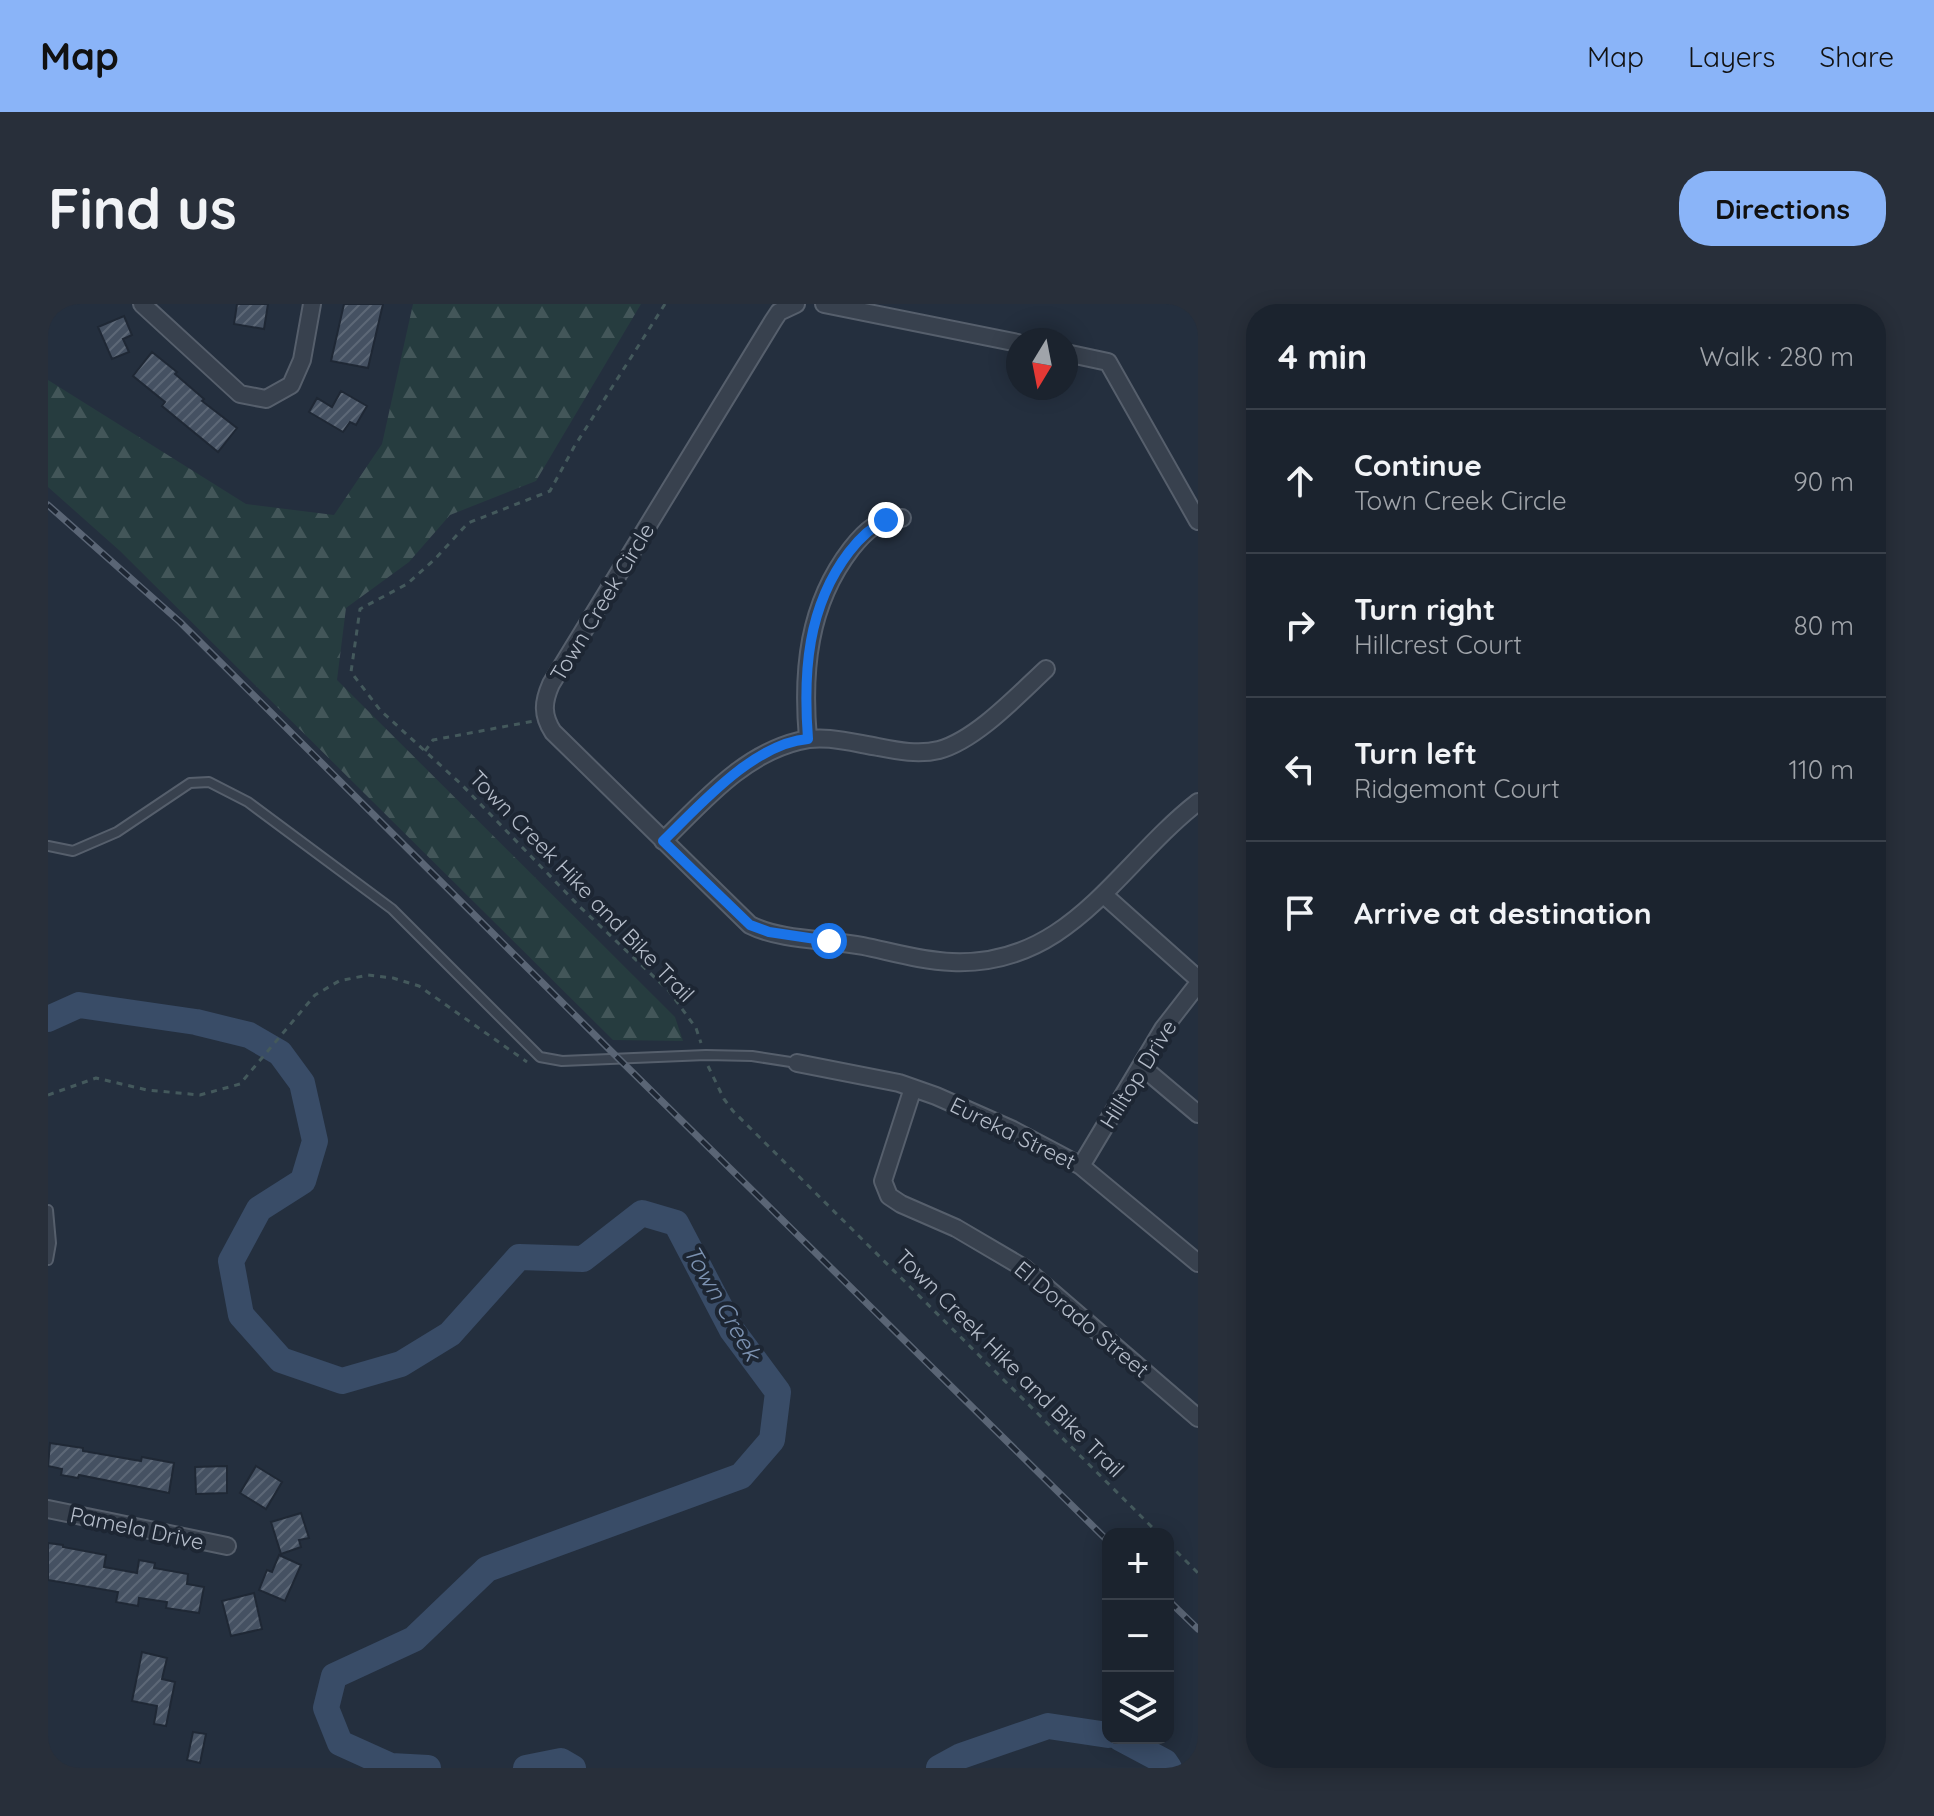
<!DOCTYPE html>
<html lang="en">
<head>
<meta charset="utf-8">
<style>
	body { margin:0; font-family:Quicksand,sans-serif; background:#282f3a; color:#f1f3f6 }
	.controls { position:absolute; right:24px; bottom:24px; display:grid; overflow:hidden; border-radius:16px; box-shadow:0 4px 20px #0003 }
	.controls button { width:72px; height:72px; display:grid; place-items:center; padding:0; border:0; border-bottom:2px solid #39404a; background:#1b232e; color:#f1f3f6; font:40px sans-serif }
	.compass { position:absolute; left:958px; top:24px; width:72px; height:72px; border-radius:50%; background:#1b232e; box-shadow:0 4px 20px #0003; rotate:190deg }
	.stop { position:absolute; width:24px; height:24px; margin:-18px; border:6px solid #1a73e8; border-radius:50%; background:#fff }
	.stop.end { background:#1a73e8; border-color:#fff; box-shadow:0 2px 8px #0008 }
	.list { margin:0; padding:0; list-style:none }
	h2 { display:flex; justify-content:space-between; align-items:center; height:104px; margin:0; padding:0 32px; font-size:34px }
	h2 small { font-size:26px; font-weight:400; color:#a0a4aa }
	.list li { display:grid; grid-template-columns:52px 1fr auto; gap:24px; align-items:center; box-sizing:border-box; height:144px; padding:0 32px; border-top:2px solid #39404a }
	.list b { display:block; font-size:30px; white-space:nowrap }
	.list p { margin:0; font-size:26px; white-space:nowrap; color:#a0a4aa }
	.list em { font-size:26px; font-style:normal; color:#a0a4aa }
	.icon { flex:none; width:44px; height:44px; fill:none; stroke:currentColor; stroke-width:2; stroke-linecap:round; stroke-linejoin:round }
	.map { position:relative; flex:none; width:1150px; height:1464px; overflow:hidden; border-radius:32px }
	header { display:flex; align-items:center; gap:48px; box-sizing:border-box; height:112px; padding:0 40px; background:#8ab4f8; color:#111 }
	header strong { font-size:38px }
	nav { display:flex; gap:44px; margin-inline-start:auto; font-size:28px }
	.intro { display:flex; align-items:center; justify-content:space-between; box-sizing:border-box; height:192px; padding:0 48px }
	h1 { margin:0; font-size:56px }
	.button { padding:20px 36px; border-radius:32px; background:#8ab4f8; color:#111; font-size:28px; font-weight:700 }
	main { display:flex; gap:48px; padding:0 48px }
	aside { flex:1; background:#1b232e; border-radius:32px; box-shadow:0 4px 20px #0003 }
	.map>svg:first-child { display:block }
	.forest { fill:url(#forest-firs) }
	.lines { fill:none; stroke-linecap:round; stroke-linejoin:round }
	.river { stroke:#394c67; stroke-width:26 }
	.building { fill:url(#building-hatch); stroke:#1f2835; stroke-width:2 }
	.lane-casing { stroke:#565f6c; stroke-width:12 }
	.street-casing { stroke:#565f6c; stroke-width:20 }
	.path { stroke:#44595c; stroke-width:3; stroke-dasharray:6 6; stroke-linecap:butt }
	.lane { stroke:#38414e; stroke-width:8 }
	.street { stroke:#38414e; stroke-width:16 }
	.rail-casing { stroke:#5a6575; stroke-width:7 }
	.rail { stroke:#1d2633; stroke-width:4; stroke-dasharray:12; stroke-linecap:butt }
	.route { stroke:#1a73e8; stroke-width:10 }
	.labels { text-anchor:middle; stroke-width:8; stroke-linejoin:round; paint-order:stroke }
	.street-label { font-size:22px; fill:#b4bcc9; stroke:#1d2633 }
	.water-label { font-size:24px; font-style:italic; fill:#7c92b1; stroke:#1d2633 }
</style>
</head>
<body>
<header>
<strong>Map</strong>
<nav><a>Map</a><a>Layers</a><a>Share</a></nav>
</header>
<div class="intro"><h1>Find us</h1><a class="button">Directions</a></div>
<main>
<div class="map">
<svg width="1150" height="1464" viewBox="0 0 1150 1464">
	<defs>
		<pattern id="forest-firs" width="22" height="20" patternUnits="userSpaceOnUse" patternTransform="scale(2)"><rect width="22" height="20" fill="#263c3f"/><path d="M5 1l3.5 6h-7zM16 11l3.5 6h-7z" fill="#435659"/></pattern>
		<pattern id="building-hatch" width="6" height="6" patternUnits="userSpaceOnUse" patternTransform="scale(2)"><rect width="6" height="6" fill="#455162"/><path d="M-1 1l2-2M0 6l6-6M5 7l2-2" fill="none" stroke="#5d6877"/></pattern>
	</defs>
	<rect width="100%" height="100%" fill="#242f3e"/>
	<!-- forest -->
	<path class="forest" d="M365,0h228l-105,177 -86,34 -41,47 -63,46 -9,72 338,337 8,24 -70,-1 -493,-489 -72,-64v-107l198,124 88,11 48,-71z"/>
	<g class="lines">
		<!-- river -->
		<path class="river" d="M0,715l31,-14 117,17 53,13 31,18 22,30 13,58 -12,40 -44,28 -28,52 10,54 40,45 61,21 59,-17 49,-30 69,-77 64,2 59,-46 34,10 56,107 46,62 -6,48 -31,36 -254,93 -73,70 -80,37 -8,32 14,35 51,23 37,2
			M1072,1434l45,24 4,6
			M478,1464l35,-7 12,7
			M891,1464l22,-12 87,-30 60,9"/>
	</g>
	<!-- building -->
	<path class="building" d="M189,0h31l-4,25 -30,-5z
		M296,0h39l-15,64 -37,-7z
		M76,12l8,19 -9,4 6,13 -17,7 -14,-32z
		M104,48l25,20 -2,2 29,25 -2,2 35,27 -19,24 -56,-46 3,-4 -32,-26z
		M293,87l26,15 -11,19 -6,-3 -7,10 -34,-20 8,-14 15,9z
		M2,1139l33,5v3l58,10 1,-4 32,6 -5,30 -90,-18 -1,3 -17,-3 1,-6 -14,-3z
		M179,1162v27l-31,1 -1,-27z
		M208,1162l26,16 -16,27 -26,-16z
		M253,1209l8,25 -10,2 2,7 -20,7 -10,-32z
		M0,1239l15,2v2l43,8 -2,12 33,6 2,-13 16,3 -1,5 34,6 -1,10 17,3 -5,26 -33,-5 1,-6 -28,-4 -1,8 -22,-4 2,-10 -70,-12z
		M231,1251l22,10 -16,36 -26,-11 8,-20 5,2z
		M206,1289l8,36 -31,7 -9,-35z
		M94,1348l25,6 -5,21 13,3 -9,44 -12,-2 3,-18 -25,-5z
		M145,1428l13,2 -6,29 -13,-3z"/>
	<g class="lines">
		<!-- lane casing -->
		<g class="lane-casing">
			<path id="lane" d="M0,542l25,5 44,-19 73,-49 19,-1 39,20 144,107 148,148 22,4 144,-6 46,1 45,7
				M0,906l3,33 -3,17"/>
		</g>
		<!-- street casing -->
		<g class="street-casing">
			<path id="street" d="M94,0l98,90 26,5 25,-14 11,-25 10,-56
				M748,0l-17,8 -6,9 -222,363c-8,18 -9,31 2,48l197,193c32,16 77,14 113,21 29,6 59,15 89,16 118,5 165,-97 246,-160
				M776,0l194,39
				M1018,49l42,9 90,159
				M760,435c-6,-68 0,-134 43,-190 15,-19 27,-30 51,-31
				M615,537c40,-39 79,-86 136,-100 25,-7 54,2 79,6 20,4 41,8 61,3 37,-10 79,-55 107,-81
				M1056,591l94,84
				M749,759l102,20 37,13 77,34 68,36 117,97
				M1093,762l57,48
				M865,784l-30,93 6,15 12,8 55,24 68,40 174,150
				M1033,862l82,-137 35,-45
				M0,1205l179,37"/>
		</g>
		<!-- path -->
		<path class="path" d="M617,0l-91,143 -24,44 -82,32 -33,36 -28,25 -47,25 -9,63 29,38 81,74 119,123 89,84 27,37 5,15
			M377,447l8,-11 101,-19
			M660,762l16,33 9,12 426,423
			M0,791l48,-17 51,12 53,5 40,-11 75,-89 24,-14 29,-6 25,3 26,8 108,76
			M1120,1239l30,30"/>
		<!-- lane -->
		<use href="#lane" class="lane"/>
		<!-- street -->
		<use href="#street" class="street"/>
		<!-- rail casing -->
		<g class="rail-casing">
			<path id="rail" d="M0,201l132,117 438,436 490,483
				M1120,1296l30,29"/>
		</g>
		<!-- rail -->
		<use href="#rail" class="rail"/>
	</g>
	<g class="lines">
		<!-- route -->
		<path class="route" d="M781,637l-60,-9 -19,-7 -87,-84c36,-35 91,-98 145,-102 -5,-66 -1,-132 41,-187 10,-13 22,-25 37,-32"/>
	</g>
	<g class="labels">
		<!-- street labels -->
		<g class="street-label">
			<text transform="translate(554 298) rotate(-59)" y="8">Town Creek Circle</text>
			<text transform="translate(534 582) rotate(46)" y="8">Town Creek Hike and Bike Trail</text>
			<text transform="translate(1090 770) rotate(-58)" y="8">Hilltop Drive</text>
			<text transform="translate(965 829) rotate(26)" y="8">Eureka Street</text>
			<text transform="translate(1034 1015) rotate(40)" y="8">El Dorado Street</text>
			<text transform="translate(962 1059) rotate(45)" y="8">Town Creek Hike and Bike Trail</text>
			<text transform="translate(89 1224) rotate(12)" y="8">Pamela Drive</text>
		</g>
		<!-- water labels -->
		<g class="water-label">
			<text transform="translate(674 999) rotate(60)" y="8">Town Creek</text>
		</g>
	</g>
</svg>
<div class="controls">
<button>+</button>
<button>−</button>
<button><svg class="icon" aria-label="layers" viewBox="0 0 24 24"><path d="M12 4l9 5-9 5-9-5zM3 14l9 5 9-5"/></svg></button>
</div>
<svg class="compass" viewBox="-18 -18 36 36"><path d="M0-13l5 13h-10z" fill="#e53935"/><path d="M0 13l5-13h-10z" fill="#a0a4aa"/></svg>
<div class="stop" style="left:781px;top:637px"></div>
<div class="stop end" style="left:838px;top:216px"></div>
</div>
<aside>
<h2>4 min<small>Walk · 280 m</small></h2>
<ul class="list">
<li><svg class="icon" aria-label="ahead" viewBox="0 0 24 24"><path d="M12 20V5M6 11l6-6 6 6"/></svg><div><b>Continue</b><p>Town Creek Circle</p></div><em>90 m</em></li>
<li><svg class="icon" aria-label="right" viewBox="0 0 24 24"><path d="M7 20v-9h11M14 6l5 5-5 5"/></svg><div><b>Turn right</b><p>Hillcrest Court</p></div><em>80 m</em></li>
<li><svg class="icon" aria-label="left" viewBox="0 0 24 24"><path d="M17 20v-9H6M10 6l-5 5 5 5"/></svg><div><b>Turn left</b><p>Ridgemont Court</p></div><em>110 m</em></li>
<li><svg class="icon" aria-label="arrive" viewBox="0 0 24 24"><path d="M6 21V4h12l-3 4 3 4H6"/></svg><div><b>Arrive at destination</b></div></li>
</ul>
</aside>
</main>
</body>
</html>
